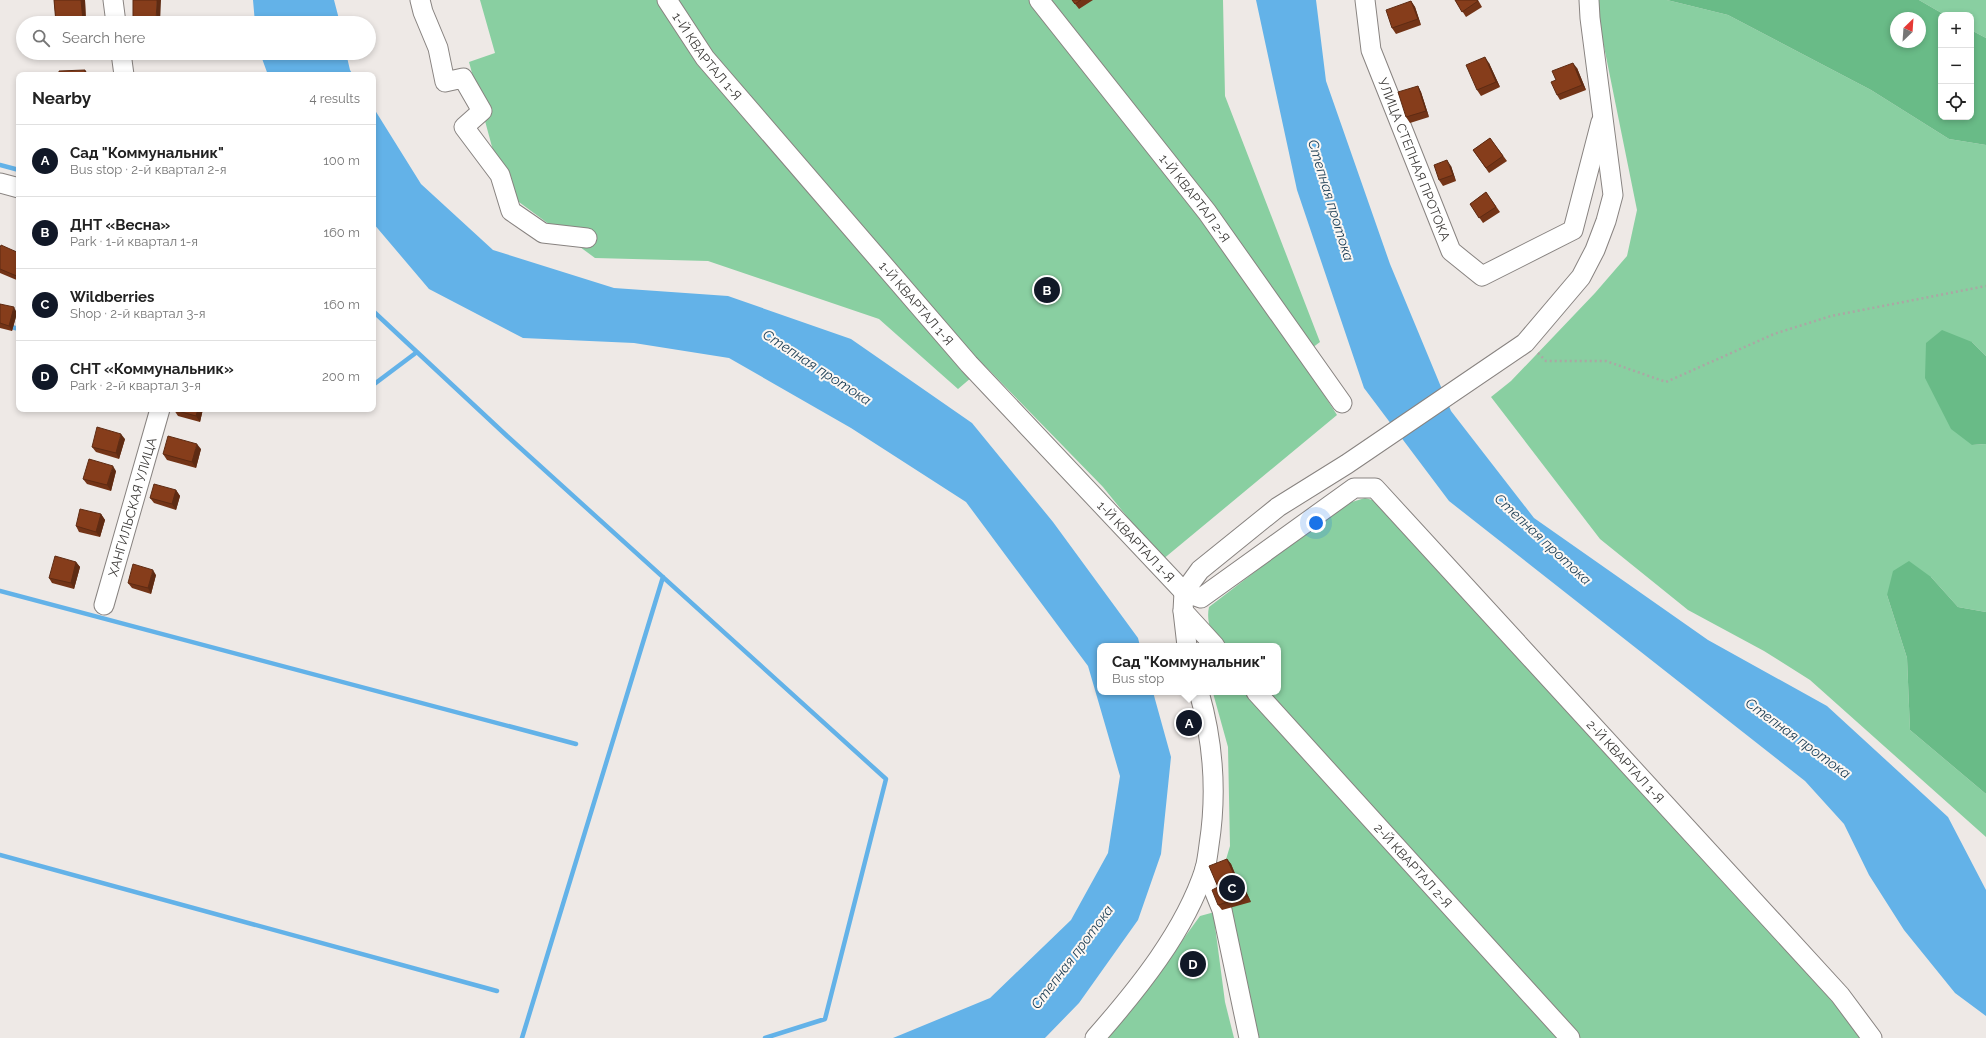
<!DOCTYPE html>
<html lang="en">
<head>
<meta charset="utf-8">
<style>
	body { margin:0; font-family:Raleway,sans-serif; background:#f6f6f6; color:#222 }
	.controls { position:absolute; right:12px; top:12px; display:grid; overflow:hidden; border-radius:8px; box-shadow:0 2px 6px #0003 }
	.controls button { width:36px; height:36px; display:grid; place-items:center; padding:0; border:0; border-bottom:1px solid #e0e0e0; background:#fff; color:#222; font:20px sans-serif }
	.compass { position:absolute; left:1890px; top:12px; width:36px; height:36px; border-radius:50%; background:#fff; box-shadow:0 2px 6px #0003; rotate:25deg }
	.you { position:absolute; left:1316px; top:523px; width:14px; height:14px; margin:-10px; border:3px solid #fff; border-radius:50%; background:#1a73e8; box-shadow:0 0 0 6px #1a73e833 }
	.badge { display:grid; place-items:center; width:26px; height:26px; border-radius:50%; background:#111827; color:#fff; font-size:13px; font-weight:700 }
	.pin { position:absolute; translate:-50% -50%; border:2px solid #fff; box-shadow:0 1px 4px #0006 }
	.popup { position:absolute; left:1097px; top:643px; width:184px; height:52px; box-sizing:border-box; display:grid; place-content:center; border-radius:8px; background:#fff; filter:drop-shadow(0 1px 3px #0005); font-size:13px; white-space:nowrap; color:#767676 }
	.popup b { font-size:15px; color:#222 }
	.popup::after { content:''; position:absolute; left:50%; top:100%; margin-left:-8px; border:8px solid transparent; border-top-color:#fff }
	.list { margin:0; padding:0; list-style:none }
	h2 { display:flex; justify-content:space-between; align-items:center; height:52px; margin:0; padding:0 16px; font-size:17px }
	h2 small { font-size:13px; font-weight:400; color:#767676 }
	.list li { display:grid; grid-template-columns:26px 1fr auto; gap:12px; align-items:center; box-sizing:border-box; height:72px; padding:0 16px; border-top:1px solid #e0e0e0 }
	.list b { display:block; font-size:15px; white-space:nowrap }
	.list p { margin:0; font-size:13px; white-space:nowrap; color:#767676 }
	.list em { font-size:13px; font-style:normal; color:#767676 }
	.icon { flex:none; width:22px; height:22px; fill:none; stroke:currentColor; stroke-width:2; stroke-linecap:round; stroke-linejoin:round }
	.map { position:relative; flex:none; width:1986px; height:1038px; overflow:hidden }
	.search { position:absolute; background:#fff; box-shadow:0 2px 6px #0003; left:16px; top:16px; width:360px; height:44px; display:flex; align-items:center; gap:10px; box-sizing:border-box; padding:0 14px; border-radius:22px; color:#767676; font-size:15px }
	.panel { position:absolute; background:#fff; box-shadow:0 2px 6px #0003; left:16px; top:72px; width:360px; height:340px; border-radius:8px }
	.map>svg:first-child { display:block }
	.green { fill:#89cfa1 }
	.forest { fill:#69bb87; fill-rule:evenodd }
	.water { fill:#63b2e8 }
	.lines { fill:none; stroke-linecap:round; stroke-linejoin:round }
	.stream { stroke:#63b2e8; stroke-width:4.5 }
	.minor-casing { stroke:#888380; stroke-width:21 }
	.path { stroke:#aba7a4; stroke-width:2.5; stroke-dasharray:2 3; stroke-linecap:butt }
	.minor { stroke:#fff; stroke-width:19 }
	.wall { fill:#733417 }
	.shaded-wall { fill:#5e2b13 }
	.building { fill:#863d1b; stroke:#5e2b13 }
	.labels { text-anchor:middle; stroke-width:4; stroke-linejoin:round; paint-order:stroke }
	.street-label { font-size:13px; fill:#3b3937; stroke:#fcf7f3 }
	.water-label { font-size:14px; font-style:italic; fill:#1a3c53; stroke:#fcf7f3 }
</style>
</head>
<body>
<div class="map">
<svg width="1986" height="1038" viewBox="0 0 1986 1038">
	<rect width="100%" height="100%" fill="#eee9e6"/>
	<!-- green -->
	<path class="green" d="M480,0h743l2,96 95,246 -20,15 37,58 -175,145 -59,-73 -118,-121 -27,23 -79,-70 -171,-58 -113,-3 -91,-67 -35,-129 26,-9z
		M1599,0h68l61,15 143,75 78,49 37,6v211l-14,-14v103l14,-1v168l-28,-5 -27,-30 -44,18 20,63 3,72 76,64v43l-176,-157 -46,-29 -76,-41 -88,-71 -109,-142 20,-16 84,-88 32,-37 10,-46 -41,-203z
		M1919,0h67v38l-15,-8v-15h-26z
		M1365,498l11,3 459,501 27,36h-608l-32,-165 8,-27 -2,-99 -15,-54 65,-1v-46h-58c-9,-10 -14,-26 -11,-39l133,-102z
		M1222,910l-7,16 10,76 9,36h-128l25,-27 69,-95z"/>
	<!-- forest -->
	<path class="forest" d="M1667,0h252l26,15h-4v102h30v-87l15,8v107l-37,-6 -78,-49 -143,-75zM1896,18h24v24h-24z
		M1942,330l30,12 14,14v88l-14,1 -21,-16 -26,-51 1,-35z
		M1909,561l22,16 27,30 28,5v182l-76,-64 -3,-72 -20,-63 6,-24z"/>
	<!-- water -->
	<path class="water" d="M253,0h81l6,23h-85z
		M1256,0h60l10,81 64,183 61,147 83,107 174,122 119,66 121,111 38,73v126l-31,-23 -51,-63 -35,-55 -25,-51 -39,-43 -356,-280 -85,-113 -67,-198z
		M260,53h86l4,17 3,5h-85z
		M373,107l48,77 72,66 121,38 114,8 123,43 121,84 81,99 85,116 2,8h-40v46h53l18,65 -10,97 -23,66 -59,83 -34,35h-152l97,-40 81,-78 37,-67 12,-77 -32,-110 -122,-164 -115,-74 -122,-70 -95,-15 -111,-5 -94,-49 -56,-66z"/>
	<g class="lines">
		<!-- stream -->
		<path class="stream" d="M0,165l19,5
			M373,311l134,125 379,343 -61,240 -60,19
			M0,324l19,5
			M373,385l44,-33
			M0,591l576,153
			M0,855l497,136
			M522,1038l141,-461"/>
		<!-- minor casing -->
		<g class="minor-casing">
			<g id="minor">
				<path d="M113,0l3,23"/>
				<path d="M420,0l3,12 15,36 7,34 18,-4 19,33 -18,16 36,48 11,36 32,22 44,5"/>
				<path id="s1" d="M667,0l38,58 264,306 215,228 17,6 153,-110h21l465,507 32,43"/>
				<path id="s2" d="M1039,0l168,212 135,191"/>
				<path id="s3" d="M1365,0l6,50 80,201 31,25 91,-46 28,-108"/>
				<path d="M121,53l3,22"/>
				<path d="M0,183l19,5"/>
				<path id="s4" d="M104,605l56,-196"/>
				<path d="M1183,611l32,35"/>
				<path d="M1187,646l-4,-35 1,-19 16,-22 78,-63 69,-43 178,-121 56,-66 14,-27 11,-29 7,-26 -23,-177 -1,-18"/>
				<path id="s5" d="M1256,692l314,346"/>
				<path d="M1205,868l17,42 27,128"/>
				<path d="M1095,1038c43,-49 90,-107 110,-169 2,-8 3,-16 4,-24 8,-51 4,-104 -10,-153"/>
			</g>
		</g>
		<!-- path -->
		<path class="path" d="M1538,353l8,8h60l60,21 108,-48 57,-18 155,-30"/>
		<!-- minor -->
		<use href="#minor" class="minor"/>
	</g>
	<!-- wall -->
	<path class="wall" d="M54,0h31l1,23h-30z
		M1072,0h21l-14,9z
		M1455,0h23l4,7 -16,10z
		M1411,1l4,6 6,18 -25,9 -4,-6z
		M1489,63l11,24 -19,9 -4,-6z
		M1577,68l9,22 -26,10 -3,-5 -1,-15z
		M1418,86l3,6 8,25 -19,6 -4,-6z
		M1490,138l17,23 -18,12 -16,-23z
		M1451,166l5,15 -13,5 -4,-6z
		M1486,192l14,20 -17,11 -13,-19z
		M0,248l19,5v28l-19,-8z
		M0,304l17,9 -5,18 -12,-3z
		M203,409l-3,13 -22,-6 -4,-6z
		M125,439l-6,20 -23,-7 -4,-5z
		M201,449l-5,19 -29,-8 -4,-6z
		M116,471l-5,20 -24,-7 -4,-5z
		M176,490l4,6 -4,14 -22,-7 -4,-5z
		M101,514l4,6 -5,17 -21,-5 -3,-6z
		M76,562l4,5 -6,22 -22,-6 -3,-5z
		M156,575l-5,19 -19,-6 -4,-5z
		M1227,859l4,5 6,14 5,5 9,19 -29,8 -4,-5v-18z"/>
	<!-- shaded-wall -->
	<path class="shaded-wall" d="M81,0h4l1,23h-2l-1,-2z
		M157,0h4l-1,23h-4z
		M1411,1l4,6 6,18 -3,-6z
		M1485,57l4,6 11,24 -4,-5z
		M1573,63l4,5 9,22 -4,-5z
		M85,70l4,5h-4z
		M1418,86l3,6 8,25 -3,-6z
		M1447,160l4,6 5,15 -3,-6z
		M14,307l3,6 -5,18 -3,-5z
		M198,409h5l-3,13 -4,-6z
		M121,434l4,5 -6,20 -3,-6z
		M197,444l4,5 -5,19 -4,-6z
		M113,466l3,5 -5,20 -4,-6z
		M176,490l4,6 -4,14 -4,-6z
		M101,514l4,6 -5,17 -4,-5z
		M76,562l4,5 -6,22 -3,-6z
		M153,570l3,5 -5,19 -3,-6z
		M1227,859l4,5 8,20 -3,-5z
		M1239,877l3,6 9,19 -4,-6z"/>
	<!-- building -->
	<path class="building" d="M54,0h27l2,21 -27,2z
		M133,0h24l-1,23h-23z
		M1072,0h9l-6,4z
		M1455,0h22l1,1 -16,11z
		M1411,1l7,18 -26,9 -6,-18z
		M1485,57l11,25 -19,8 -11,-25z
		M1573,63l9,22 -25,10 -6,-13 5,-2 -4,-9z
		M85,70v5h-26v-4z
		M142,74h21v1h-21z
		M1418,86l8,25 -20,6 -8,-25z
		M1490,138l13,18 -17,12 -13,-18z
		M1447,160l6,15 -14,5 -5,-15z
		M1486,192l10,15 -17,11 -9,-14z
		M1,245l18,8v24l-19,-8v-21z
		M0,304l14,3 -5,19 -9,-3z
		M175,409h23l-2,7 -22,-6z
		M97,427l24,7 -5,19 -24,-6z
		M168,436l29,8 -5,18 -29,-8z
		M89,459l24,7 -6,19 -24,-6z
		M154,484l22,6 -4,14 -22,-6z
		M80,509l21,5 -5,18 -20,-6z
		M55,556l21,6 -5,21 -22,-5z
		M133,564l20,6 -5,18 -20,-5z
		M1227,859l9,20 3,-2 8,19 -29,9 -6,-15 6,-3 -9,-21z"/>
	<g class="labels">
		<!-- street labels -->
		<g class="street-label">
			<text dy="5" stroke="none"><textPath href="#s1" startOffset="69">1-Й КВАРТАЛ 1-Я</textPath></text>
			<text dy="5" stroke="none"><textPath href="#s3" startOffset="168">УЛИЦА СТЕПНАЯ ПРОТОКА</textPath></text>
			<text dy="5" stroke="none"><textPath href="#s2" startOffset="252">1-Й КВАРТАЛ 2-Я</textPath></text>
			<text dy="5" stroke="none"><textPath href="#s1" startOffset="393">1-Й КВАРТАЛ 1-Я</textPath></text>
			<text dy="5" stroke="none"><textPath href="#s4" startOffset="102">ХАНГИЛЬСКАЯ УЛИЦА</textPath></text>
			<text dy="5" stroke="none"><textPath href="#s1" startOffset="717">1-Й КВАРТАЛ 1-Я</textPath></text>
			<text dy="5" stroke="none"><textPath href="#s1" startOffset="1385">2-Й КВАРТАЛ 1-Я</textPath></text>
			<text dy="5" stroke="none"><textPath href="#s5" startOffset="234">2-Й КВАРТАЛ 2-Я</textPath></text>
		</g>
		<!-- water labels -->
		<g class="water-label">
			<text transform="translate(1331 200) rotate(73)" y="5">Степная протока</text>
			<text transform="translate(817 367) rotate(33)" y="5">Степная протока</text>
			<text transform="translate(1543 539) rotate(43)" y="5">Степная протока</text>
			<text transform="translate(1798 738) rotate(36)" y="5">Степная протока</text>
			<text transform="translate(1072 957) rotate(-53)" y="5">Степная протока</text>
		</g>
	</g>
</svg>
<div class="controls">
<button>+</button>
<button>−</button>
<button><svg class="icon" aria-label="locate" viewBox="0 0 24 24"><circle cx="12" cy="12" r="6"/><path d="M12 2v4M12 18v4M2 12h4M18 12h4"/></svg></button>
</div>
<svg class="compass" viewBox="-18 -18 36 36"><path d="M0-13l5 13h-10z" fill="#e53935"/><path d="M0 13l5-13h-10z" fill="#767676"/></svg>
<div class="you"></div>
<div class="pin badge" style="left:1189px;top:723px">A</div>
<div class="popup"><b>Сад &quot;Коммунальник&quot;</b>Bus stop</div>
<div class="pin badge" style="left:1047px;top:290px">B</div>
<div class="pin badge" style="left:1232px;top:888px">C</div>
<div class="pin badge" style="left:1193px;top:964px">D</div>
<div class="search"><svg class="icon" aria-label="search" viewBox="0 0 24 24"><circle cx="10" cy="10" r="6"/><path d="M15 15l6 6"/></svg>Search here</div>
<section class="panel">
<h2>Nearby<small>4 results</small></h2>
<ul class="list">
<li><span class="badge">A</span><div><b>Сад &quot;Коммунальник&quot;</b><p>Bus stop · 2-й квартал 2-я</p></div><em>100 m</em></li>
<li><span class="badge">B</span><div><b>ДНТ «Весна»</b><p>Park · 1-й квартал 1-я</p></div><em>160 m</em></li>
<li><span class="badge">C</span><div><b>Wildberries</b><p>Shop · 2-й квартал 3-я</p></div><em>160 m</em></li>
<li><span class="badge">D</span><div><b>СНТ «Коммунальник»</b><p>Park · 2-й квартал 3-я</p></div><em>200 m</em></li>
</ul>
</section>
</div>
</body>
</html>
